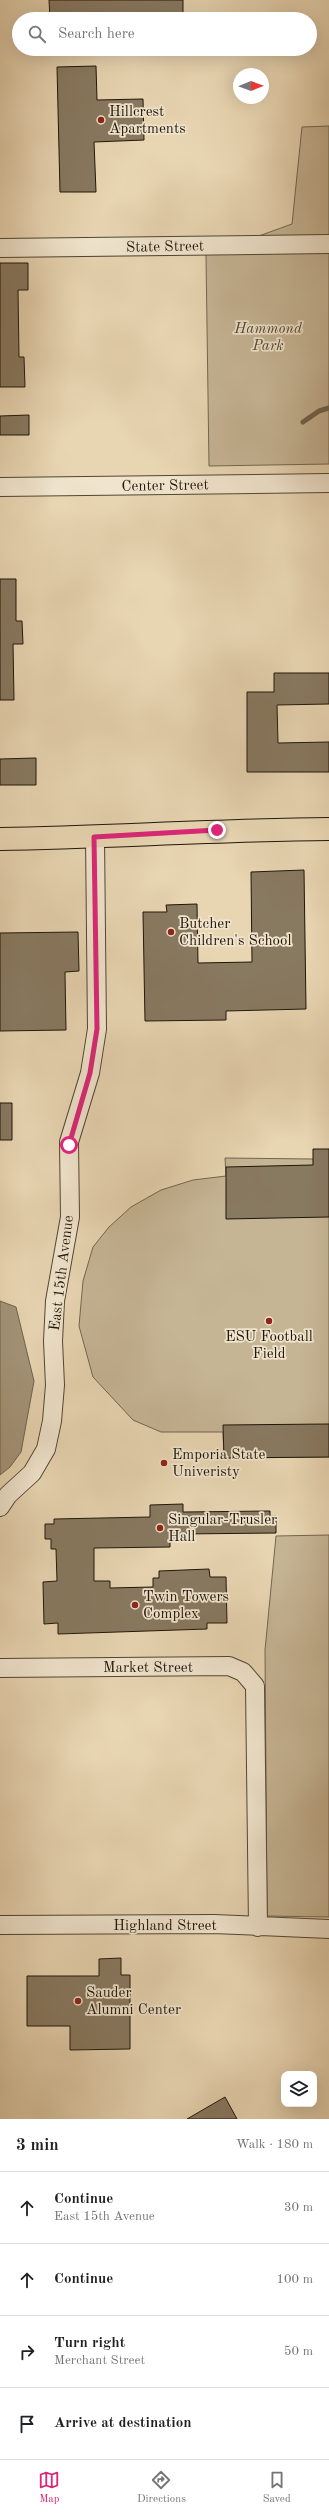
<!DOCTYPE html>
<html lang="en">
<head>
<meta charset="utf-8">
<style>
	body { margin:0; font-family:"Old Standard TT",serif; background:#f6f6f6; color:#202124 }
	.controls { position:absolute; right:12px; bottom:12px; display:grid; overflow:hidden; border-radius:8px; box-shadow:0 4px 16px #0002 }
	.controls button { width:36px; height:36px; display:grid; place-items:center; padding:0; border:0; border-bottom:1px solid #e0e0e0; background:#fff; color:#202124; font:20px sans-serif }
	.compass { position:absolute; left:233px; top:68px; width:36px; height:36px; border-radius:50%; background:#fff; box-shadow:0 4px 16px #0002; rotate:89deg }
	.stop { position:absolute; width:12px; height:12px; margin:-9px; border:3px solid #db2777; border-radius:50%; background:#fff }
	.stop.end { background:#db2777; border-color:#fff; box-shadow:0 1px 4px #0008 }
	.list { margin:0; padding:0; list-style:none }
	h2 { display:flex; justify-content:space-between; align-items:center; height:52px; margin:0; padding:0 16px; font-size:17px }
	h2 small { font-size:13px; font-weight:400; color:#757577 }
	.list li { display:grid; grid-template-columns:26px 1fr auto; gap:12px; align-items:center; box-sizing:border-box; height:72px; padding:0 16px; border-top:1px solid #e0e0e0 }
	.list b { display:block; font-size:15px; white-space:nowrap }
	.list p { margin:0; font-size:13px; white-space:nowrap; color:#757577 }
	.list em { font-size:13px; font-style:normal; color:#757577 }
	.icon { flex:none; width:22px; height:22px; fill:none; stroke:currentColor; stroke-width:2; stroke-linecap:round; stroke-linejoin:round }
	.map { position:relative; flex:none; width:329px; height:2119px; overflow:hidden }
	.search { position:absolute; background:#fff; box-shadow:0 4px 16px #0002; left:12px; right:12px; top:12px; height:44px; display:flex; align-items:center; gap:10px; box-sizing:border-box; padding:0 14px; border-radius:22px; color:#757577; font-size:15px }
	.sheet { height:340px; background:#fff }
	nav { display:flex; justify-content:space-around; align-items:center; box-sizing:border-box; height:56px; border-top:1px solid #e0e0e0; background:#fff; font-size:11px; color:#757577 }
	nav a { display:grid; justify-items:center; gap:2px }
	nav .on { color:#db2777 }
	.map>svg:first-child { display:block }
	.green { fill:#c6b595; stroke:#726650 }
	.water { fill:#a49479; stroke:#6f624d }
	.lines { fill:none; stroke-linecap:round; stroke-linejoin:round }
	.stream { stroke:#6f624d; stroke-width:5 }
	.building { fill:#887961; stroke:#1f160a }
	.minor-casing { stroke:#514634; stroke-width:20 }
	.major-casing { stroke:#1f160a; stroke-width:24 }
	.minor { stroke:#f0e4cd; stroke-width:18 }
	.major { stroke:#e8d5b2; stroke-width:22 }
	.route { stroke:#db2777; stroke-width:5 }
	.poi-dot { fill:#8f2418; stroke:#f0e4cd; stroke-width:1.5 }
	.labels { text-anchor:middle; stroke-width:3.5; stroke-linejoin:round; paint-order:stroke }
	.poi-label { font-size:15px; fill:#1f160a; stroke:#f0e4cd; text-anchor:start }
	.street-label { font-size:15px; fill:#1f160a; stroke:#f0e4cd }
	.park-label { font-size:15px; font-style:italic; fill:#514634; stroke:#f0e4cd }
</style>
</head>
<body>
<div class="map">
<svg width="329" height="2119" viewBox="0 0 329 2119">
	<rect width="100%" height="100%" fill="#e8d5b2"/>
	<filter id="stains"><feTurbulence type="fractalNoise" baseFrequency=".005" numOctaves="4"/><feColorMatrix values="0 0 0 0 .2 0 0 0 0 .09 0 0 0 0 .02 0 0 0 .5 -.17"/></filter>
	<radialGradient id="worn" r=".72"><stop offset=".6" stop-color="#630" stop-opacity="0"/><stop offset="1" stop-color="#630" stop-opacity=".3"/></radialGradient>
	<!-- green -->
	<path class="green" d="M329,126v338l-120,2 -3,-211 86,-31 10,-97z
		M329,1149v308l-105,1 -1,-26h-62l-28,-12 -40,-43 -14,-51 4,-45 10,-34 16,-20 22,-20 30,-17 32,-10 33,-4 -1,-18 88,1z
		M329,1535v382l-62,-1 -2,-266 11,-114z"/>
	<!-- water -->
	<path class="water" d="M0,1301l16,6 18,74 -13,71 -11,15 -10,8z"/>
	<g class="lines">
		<!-- stream -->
		<path class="stream" d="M303,422l16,-11 10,-3"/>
	</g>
	<!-- building -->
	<path class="building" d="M49,0h134v19h-133z
		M96,66l1,34 46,-1 1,41 -50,2 2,50h-36l-3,-125z
		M0,263h28v27h-10l1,67h5l1,30h-25z
		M29,415v20h-29v-19z
		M0,579h16v42h6l1,23h-10l1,56h-14z
		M274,673h55v31l-52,1 1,38 51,-1v30h-82v-80h27z
		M36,758v27h-36v-26z
		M304,870l2,139 -80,2v9l-81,1 -2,-109h24l-1,-7 31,-1 1,59 54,-1 -1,-90z
		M78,932l1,39 -14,1 1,58 -66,1v-98z
		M0,1103h12v37h-12z
		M313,1149h16v68l-103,2v-52l87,-2z
		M329,1424v33l-105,1 -1,-33z
		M183,1504v8l87,-1v5h6v17l-96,1v7l-10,1v5l-76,1v33h16v7l43,-1v-9h6v-7l50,-2 1,8h16l1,46h-20v6l-149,5v-11l-14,1 -1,-42 14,-1 -1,-32h-5v-10h-6v-15h9v-5l96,-2v-12z
		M121,1958v17h9v74l-60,1v-24h-43v-50h72v-17z
		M225,2097l12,22h-50z"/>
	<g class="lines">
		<!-- minor casing -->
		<g class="minor-casing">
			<path id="minor" d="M0,248l329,-4
				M0,487l329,-4
				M0,1507l8,-12 24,-22 14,-24 6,-28 3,-36 -2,-44 2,-40 15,-84 -1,-75 21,-69 7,-44 -2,-192
				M0,1668l229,-2 14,6 12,14 3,241
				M0,1925l214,-1 115,5"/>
		</g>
		<!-- major casing -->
		<g class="major-casing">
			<path id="major" d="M0,839c110,-2 219,-9 329,-10"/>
		</g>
		<!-- minor -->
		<use href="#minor" class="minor"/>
		<!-- major -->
		<use href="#major" class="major"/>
	</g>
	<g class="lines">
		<!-- route -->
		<path class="route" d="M69,1145l21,-72 7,-44 -3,-192 123,-7"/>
	</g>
	<!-- markers -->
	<g class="poi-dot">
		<circle cx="101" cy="120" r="4"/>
		<circle cx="171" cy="932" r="4"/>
		<circle cx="269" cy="1321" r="4"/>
		<circle cx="164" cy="1463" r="4"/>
		<circle cx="160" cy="1528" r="4"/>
		<circle cx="135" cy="1605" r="4"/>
		<circle cx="78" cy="2001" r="4"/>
	</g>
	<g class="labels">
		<!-- poi labels -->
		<g class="poi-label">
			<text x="109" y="116">Hillcrest<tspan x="109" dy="17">Apartments</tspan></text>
			<text x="179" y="928">Butcher<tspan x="179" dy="17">Children's School</tspan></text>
			<text x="269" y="1341" text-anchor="middle">ESU Football<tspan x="269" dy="17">Field</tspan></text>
			<text x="172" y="1459">Emporia State<tspan x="172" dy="17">Univeristy</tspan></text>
			<text x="168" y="1524">Singular-Trusler<tspan x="168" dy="17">Hall</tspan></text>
			<text x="143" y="1601">Twin Towers<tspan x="143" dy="17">Complex</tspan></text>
			<text x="86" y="1997">Sauder<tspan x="86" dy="17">Alumni Center</tspan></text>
		</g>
		<!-- street labels -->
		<g class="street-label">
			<text transform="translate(165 246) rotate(-1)" y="5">State Street</text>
			<text transform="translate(165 485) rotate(-1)" y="5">Center Street</text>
			<text transform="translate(61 1273) rotate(-83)" y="5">East 15th Avenue</text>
			<text x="148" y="1672">Market Street</text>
			<text x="165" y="1930">Highland Street</text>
		</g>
		<!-- park labels -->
		<g class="park-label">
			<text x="268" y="333">Hammond<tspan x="268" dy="17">Park</tspan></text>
		</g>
	</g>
	<rect width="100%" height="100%" filter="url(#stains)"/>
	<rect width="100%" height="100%" fill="url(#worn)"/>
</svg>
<div class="controls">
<button><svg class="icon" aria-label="layers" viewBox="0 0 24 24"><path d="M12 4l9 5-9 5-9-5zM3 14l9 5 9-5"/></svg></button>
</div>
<svg class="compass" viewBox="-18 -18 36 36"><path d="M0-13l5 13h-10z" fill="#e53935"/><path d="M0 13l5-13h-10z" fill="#757577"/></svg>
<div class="stop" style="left:69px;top:1145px"></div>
<div class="stop end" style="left:217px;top:830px"></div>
<div class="search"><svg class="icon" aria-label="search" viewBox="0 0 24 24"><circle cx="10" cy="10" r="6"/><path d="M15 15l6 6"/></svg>Search here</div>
</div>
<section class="sheet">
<h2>3 min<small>Walk · 180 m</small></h2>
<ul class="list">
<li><svg class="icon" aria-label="ahead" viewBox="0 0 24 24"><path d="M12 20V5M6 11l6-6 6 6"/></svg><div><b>Continue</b><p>East 15th Avenue</p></div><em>30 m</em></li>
<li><svg class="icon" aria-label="ahead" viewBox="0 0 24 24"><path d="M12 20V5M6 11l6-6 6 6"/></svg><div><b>Continue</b></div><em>100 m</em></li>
<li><svg class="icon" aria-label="right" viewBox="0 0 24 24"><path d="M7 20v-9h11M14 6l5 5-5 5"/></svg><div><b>Turn right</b><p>Merchant Street</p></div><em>50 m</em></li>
<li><svg class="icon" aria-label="arrive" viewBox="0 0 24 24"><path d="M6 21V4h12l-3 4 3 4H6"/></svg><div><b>Arrive at destination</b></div></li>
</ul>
</section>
<nav>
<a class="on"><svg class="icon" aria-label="map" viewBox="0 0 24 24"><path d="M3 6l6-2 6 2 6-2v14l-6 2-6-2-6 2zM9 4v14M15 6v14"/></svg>Map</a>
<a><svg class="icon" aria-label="directions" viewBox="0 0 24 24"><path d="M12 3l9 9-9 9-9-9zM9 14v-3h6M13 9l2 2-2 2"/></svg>Directions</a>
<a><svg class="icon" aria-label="saved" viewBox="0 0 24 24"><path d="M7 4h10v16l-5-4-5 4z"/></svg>Saved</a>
</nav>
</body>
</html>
